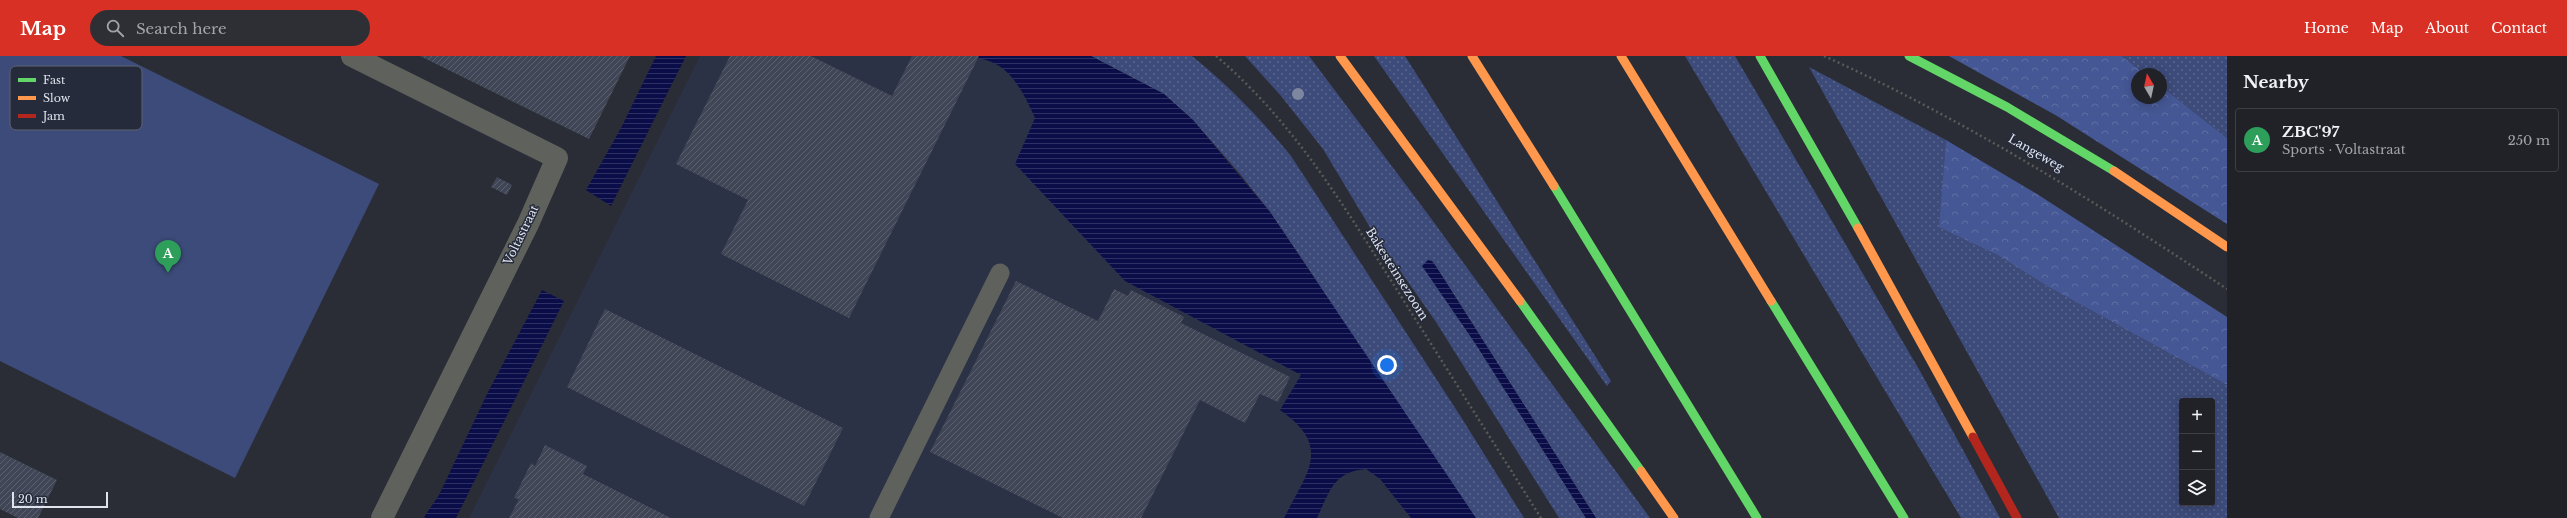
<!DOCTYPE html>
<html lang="en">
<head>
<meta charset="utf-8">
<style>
	body { margin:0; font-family:"Libre Baskerville",serif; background:#2d2f34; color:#f1f3f6 }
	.controls { position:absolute; right:12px; bottom:12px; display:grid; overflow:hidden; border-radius:4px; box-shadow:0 2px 10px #0003 }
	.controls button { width:36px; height:36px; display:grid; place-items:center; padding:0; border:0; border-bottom:1px solid #3d3f45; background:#202228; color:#f1f3f6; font:20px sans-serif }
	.compass { position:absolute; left:2131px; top:12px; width:36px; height:36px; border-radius:50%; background:#202228; box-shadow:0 2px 10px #0003; rotate:351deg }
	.scale { position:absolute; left:12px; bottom:10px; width:96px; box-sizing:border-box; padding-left:4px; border:2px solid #dfe3ee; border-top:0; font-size:11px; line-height:14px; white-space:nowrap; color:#dfe3ee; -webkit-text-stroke:3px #252b3a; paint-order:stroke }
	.you { position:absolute; left:1387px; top:309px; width:14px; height:14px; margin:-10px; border:3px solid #fff; border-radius:50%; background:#1a73e8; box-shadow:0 0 0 6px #1a73e833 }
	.badge { display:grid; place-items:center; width:26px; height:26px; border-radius:50%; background:#d93025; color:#fff; font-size:13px; font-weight:700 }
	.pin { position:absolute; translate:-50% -33px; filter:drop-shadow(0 1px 2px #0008) }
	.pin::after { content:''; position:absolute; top:21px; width:14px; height:12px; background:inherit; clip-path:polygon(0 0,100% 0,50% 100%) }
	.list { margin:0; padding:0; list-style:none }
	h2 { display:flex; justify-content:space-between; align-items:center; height:52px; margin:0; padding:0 16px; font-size:17px }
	h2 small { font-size:13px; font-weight:400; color:#a2a4a8 }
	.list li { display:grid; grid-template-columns:26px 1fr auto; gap:12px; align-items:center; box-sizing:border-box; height:64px; margin:0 8px 8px; padding:0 8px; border:1px solid #3d3f45; border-radius:4px }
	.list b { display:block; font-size:15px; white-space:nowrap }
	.list p { margin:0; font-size:13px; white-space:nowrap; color:#a2a4a8 }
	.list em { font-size:13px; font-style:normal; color:#a2a4a8 }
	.icon { flex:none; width:22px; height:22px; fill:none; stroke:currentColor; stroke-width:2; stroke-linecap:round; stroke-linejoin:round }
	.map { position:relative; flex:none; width:2227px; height:462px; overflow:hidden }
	header { display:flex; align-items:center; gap:24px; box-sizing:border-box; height:56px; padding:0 20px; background:#d93025; color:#fff }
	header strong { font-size:19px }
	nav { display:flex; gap:22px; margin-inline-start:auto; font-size:14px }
	.search { width:280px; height:36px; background:#2d2f34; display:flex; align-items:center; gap:10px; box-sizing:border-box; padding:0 14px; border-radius:22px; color:#a2a4a8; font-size:15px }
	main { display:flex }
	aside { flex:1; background:#202228 }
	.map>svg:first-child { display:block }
	.built { fill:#2c3245 }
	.grass { fill:url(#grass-dots); fill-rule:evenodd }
	.forest { fill:url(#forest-crowns) }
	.pitch { fill:#3d4b7a }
	.water { fill:url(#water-rules) }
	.building { fill:url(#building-hatch) }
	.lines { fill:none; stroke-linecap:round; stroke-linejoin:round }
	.path { stroke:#595b59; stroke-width:2.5; stroke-dasharray:2 3; stroke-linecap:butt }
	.lane { stroke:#5f625c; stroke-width:19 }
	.street { stroke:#5f625c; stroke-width:22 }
	.fast { stroke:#63d668; stroke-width:9 }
	.slow { stroke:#ff974d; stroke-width:9 }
	.jam { stroke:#b3261e; stroke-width:9 }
	.tree { fill:#7e87a0 }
	.labels { text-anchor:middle; stroke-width:3; stroke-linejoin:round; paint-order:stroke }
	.street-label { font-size:12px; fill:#dfe3ee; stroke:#252b3a }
	.key { fill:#252b3a; stroke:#5d6270; stroke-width:1 }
	.key-label { font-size:11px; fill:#dfe3ee }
</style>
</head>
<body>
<header>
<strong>Map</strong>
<div class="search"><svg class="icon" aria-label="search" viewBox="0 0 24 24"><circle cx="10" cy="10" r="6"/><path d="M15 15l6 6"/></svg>Search here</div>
<nav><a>Home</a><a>Map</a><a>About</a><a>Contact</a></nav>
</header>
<main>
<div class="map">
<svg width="2227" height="462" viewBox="0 0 2227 462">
	<defs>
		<pattern id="grass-dots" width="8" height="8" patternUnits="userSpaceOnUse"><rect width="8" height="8" fill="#3d4b7a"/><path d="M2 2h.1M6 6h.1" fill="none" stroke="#59658d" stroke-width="1.8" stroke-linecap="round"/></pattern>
		<pattern id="forest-crowns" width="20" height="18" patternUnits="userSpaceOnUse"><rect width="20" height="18" fill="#455794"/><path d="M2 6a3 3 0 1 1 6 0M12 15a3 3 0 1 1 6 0" fill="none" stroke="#5f6fa3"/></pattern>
		<pattern id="water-rules" width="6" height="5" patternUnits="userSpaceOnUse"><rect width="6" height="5" fill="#0b0d49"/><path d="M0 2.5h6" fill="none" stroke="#2e3064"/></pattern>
		<pattern id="building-hatch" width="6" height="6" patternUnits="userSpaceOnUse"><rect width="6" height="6" fill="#414657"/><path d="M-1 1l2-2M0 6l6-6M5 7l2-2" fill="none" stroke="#5c616f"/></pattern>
	</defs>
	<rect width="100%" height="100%" fill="#2a2d35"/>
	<!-- built -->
	<path class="built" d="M700,0h319l455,462h-1005z"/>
	<!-- grass -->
	<path class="grass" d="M1091,0h101c37,30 69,63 99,100l170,261 63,101h-55l-157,-244 -42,-62 -30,-38 -47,-54 -29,-26z
		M1245,0h64l118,157 223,305h-54l-159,-250 -5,-7 -9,5 52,77 111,175h-27l-123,-196 -65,-93 -48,-80 -42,-53z
		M1374,0h31l206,325 -4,5z
		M1685,0h50l185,315 80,147h-39z
		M2122,0h105v82l-66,-52v-12h-16z
		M1809,11l137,73 -6,87 59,29 51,32 177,97v133h-168zM2182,345h30v102h-30z"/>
	<!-- forest -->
	<path class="forest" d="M1949,0h173l23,18h-8v24h24v-12l66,52v86l-170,-108z
		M1946,84l91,54 190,123v68l-177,-97 -51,-32 -60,-29z"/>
	<!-- pitch -->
	<path class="pitch" d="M0,0h121l258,128 -144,294 -235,-117z"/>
	<!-- water -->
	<path class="water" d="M656,0h30l-75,150 -25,-16 35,-62z
		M949,0h142l73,38 29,26 77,92 206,306h-65l-31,-39 -14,-10c-33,3 -36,22 -49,49h-33c23,-46 49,-71 -4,-108l21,-35 -176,-94 -110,-117 20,-46c-10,-22 -23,-51 -49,-58 -11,-3 -25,-3 -37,-4z
		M1428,204l4,1 5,7 159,250h-10l-111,-175 -53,-77z
		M542,234l22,11 -108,217h-30l-2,-1 15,-22 49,-103z"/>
	<!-- building -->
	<path class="building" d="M420,0h210l-41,83z
		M730,0h81l81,40 20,-40h67l-130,262 -128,-64 27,-54 -72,-36z
		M497,121l15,8 -5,10 -16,-8z
		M1016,225l82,40 16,-32 14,7 3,-6 53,27 -3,6 109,54 -12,25 -18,-8 -15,29 -45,-23 -59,118h-78l-133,-66z
		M605,253l238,119 -39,78 -237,-119z
		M545,389l42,21 -4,8 88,44h-162l10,-19 -5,-1 17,-35 4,3z
		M0,396l57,28 -19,38h-20l-18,-9z"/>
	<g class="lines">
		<!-- path -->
		<path class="path" d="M1216,0c77,65 128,150 181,234 48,76 96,152 144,228
			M1824,0c142,64 273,147 403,233"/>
		<!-- lane -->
		<path class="lane" d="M879,462l121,-245"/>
		<!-- street -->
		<path class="street" d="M352,0l205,102 -29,66 -146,294"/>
		<!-- fast -->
		<path class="fast" d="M1760,0l98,172
			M1909,0l98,51 107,64
			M1554,130l203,332
			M1520,245l121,170
			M1771,245l133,217"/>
		<!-- slow -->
		<path class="slow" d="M1340,0l180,245
			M1472,0l82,130
			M1621,0l150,245
			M2114,115l113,76
			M1858,172l115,209
			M1641,415l33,47"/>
		<!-- jam -->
		<path class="jam" d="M1973,381l44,81"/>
	</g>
	<!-- trees -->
	<circle class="tree" cx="1298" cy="38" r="6"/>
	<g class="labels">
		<!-- street labels -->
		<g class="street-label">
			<text transform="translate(2036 97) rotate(30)" y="4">Langeweg</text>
			<text transform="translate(521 179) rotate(-64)" y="4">Voltastraat</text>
			<text transform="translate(1397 218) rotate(58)" y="4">Bakesteinsezoom</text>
		</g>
	</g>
	<!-- legend -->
	<rect x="10" y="10" width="132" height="64" rx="6" class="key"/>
	<rect x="18" y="22" width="18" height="4" fill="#63d668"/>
	<rect x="18" y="40" width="18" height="4" fill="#ff974d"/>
	<rect x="18" y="58" width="18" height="4" fill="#b3261e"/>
	<g class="key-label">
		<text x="43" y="28">Fast</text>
		<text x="43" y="46">Slow</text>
		<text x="43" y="64">Jam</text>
	</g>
</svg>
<div class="controls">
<button>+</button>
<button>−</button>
<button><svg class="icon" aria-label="layers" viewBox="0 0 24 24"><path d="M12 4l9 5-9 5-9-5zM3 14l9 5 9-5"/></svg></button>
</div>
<svg class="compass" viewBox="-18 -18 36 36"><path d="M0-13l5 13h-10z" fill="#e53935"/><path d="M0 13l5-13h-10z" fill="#a2a4a8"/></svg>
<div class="scale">20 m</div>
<div class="you"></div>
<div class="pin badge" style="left:168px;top:217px;background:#2e9e5b">A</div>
</div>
<aside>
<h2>Nearby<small></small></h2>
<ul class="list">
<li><span class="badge" style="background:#2e9e5b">A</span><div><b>ZBC'97</b><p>Sports · Voltastraat</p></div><em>250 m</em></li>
</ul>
</aside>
</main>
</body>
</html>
